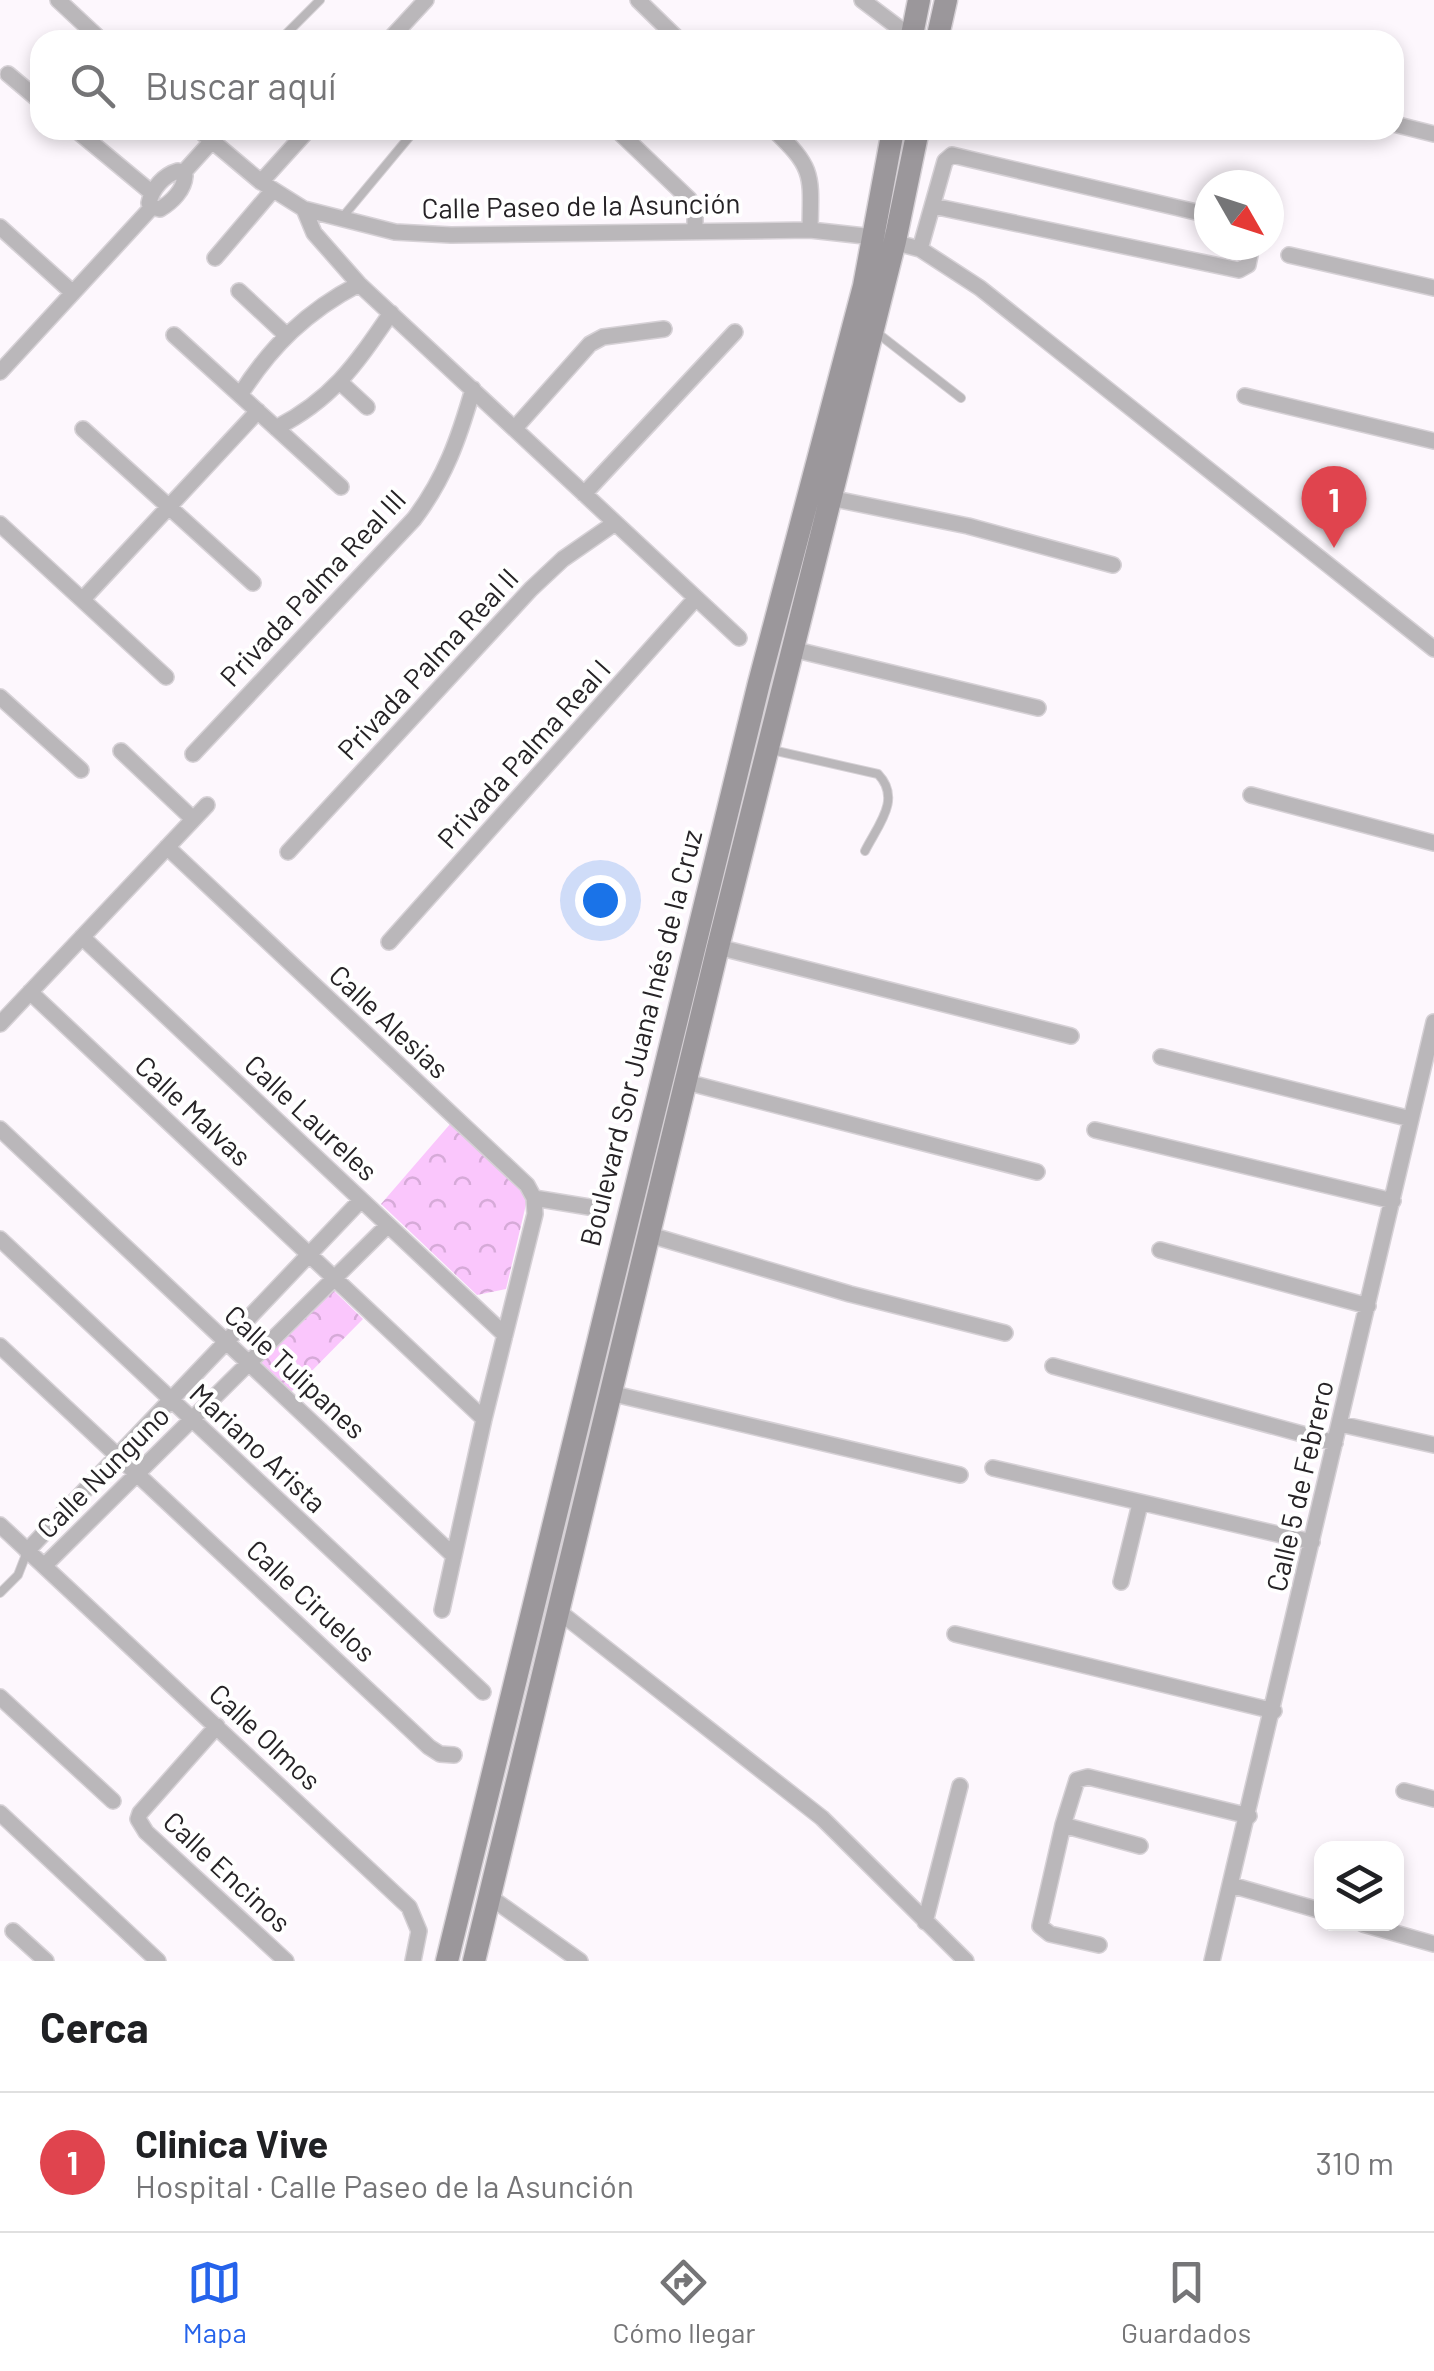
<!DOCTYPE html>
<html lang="es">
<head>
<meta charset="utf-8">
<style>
	body { margin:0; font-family:Barlow,sans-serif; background:#f6f6f6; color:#202124 }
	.controls { position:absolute; right:30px; bottom:30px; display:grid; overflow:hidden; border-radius:20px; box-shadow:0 5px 15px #0003 }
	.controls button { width:90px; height:90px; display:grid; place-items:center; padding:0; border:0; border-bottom:2px solid #e0e0e0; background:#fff; color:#202124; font:50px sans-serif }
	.compass { position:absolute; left:1194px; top:170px; width:90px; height:90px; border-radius:50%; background:#fff; box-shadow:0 5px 15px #0003; rotate:129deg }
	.you { position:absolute; left:600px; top:900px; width:35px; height:35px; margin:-25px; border:8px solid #fff; border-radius:50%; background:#1a73e8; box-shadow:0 0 0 15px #1a73e833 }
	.badge { display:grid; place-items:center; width:65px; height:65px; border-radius:50%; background:#2563eb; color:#fff; font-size:32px; font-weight:700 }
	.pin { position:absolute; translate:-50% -82px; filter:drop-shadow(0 2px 5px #0008) }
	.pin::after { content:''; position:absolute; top:52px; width:35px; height:30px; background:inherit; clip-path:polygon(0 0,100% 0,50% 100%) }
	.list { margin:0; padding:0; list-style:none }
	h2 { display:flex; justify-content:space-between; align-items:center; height:130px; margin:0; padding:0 40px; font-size:42px }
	h2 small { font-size:32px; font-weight:400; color:#757577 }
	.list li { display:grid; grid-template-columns:65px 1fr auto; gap:30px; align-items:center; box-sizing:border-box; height:140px; padding:0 40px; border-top:2px solid #e0e0e0 }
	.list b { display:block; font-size:38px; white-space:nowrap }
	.list p { margin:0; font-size:32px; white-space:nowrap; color:#757577 }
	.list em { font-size:32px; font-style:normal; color:#757577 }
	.icon { flex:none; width:55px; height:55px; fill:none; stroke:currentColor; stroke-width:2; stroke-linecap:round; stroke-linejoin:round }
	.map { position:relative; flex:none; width:1434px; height:1961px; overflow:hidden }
	.search { position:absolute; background:#fff; box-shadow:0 5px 15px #0003; left:30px; right:30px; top:30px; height:110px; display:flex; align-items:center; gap:25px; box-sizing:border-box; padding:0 35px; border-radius:30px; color:#757577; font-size:38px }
	.sheet { height:270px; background:#fff }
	nav { display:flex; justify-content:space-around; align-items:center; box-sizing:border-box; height:140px; border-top:2px solid #e0e0e0; background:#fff; font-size:28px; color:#757577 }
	nav a { display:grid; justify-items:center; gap:5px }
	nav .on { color:#2563eb }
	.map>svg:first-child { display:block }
	.park { fill:url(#park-crowns) }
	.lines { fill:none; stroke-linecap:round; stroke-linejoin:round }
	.service-casing { stroke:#d6d1d6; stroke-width:10 }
	.minor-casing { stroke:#d6d1d6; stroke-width:18 }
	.secondary-casing { stroke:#d6d1d6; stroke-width:25 }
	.service { stroke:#bab7ba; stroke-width:8 }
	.minor { stroke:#bab7ba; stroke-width:15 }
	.secondary { stroke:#9b979b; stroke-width:22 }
	.labels { text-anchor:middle; stroke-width:8; stroke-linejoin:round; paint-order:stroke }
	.street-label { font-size:28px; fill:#262326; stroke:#fff }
</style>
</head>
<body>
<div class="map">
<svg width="1434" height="1961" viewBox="0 0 1434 1961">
	<defs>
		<pattern id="park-crowns" width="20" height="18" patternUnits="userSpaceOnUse" patternTransform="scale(2.5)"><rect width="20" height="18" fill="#fac6fc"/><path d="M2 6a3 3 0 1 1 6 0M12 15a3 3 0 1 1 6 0" fill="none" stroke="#d6aad8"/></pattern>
	</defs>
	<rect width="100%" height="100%" fill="#fdf7fd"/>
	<!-- park -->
	<path class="park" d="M451,1123l77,73 -22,93 -29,6 -96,-91z
		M330,1287l33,32 -75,76 -33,-32z"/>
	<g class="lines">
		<!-- service casing -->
		<g class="service-casing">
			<path id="service" d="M280,40l40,-40
				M341,219l74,-89
				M876,332l85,66
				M772,750l106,24c24,25 0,51 -13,77
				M0,1593l18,-18 9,-23"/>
		</g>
		<!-- minor casing -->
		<g class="minor-casing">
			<path id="minor" d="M58,0l43,40
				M638,0l41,40
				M862,0l49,37
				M389,40l37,-40
				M8,74l32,27
				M1394,124l40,10
				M76,130l76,63
				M199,130l62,52 43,27 91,23 56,3 359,-5 64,7 46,12 60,39 454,361
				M617,130l72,69 6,11v19
				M774,130c41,39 37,45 36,100
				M178,171l7,5c-1,14 -13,26 -25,33l-8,-2 -3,-4c3,-15 15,-28 29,-32z
				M183,173l29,-32
				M261,182l47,-52
				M933,206l306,64 9,-5 4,-20
				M304,209l10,24 45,51 380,354
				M0,227l73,66
				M920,249l25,-88 7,-6 257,60
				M1289,255l145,33
				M215,258l58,-68
				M239,291l46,43
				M174,335l167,152
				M0,372l152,-165
				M341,383l26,24
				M240,395c31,-49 67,-84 119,-111
				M1245,396l189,45
				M276,428c57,-29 80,-64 115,-115
				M515,428l75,-84 13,-7 61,-8
				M83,429l170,154
				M584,494l151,-162
				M830,498l138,28 145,39
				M0,524l166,153
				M83,599l175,-188
				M792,649l246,59
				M0,697l81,73
				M121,751l72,68
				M193,754l221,-235c31,-41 45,-81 59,-130
				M1251,795l183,48
				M167,847l360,338 7,13 55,9
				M288,852l243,-263 32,-30 52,-36
				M82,937l423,398
				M389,942l307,-344
				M718,947l353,89
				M30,992l454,427
				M0,1024l207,-219
				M1161,1057l250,62
				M686,1082l351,90
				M0,1129l454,427
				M1095,1130l298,71
				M650,1235l200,59 155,39
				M0,1239l483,453
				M1160,1250l208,56
				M0,1346l429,401 11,7 14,1
				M1053,1366l282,77
				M610,1393l350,82
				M1340,1424l94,21
				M993,1468l319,74
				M0,1525l409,382 10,24 -6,30
				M27,1551l334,-351
				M44,1566l344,-341
				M1121,1582l19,-78
				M442,1610l42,-191 51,-205 -1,-16
				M557,1610l265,208 144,143
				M955,1634l319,77
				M0,1697l113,104
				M217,1726l-77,87 -2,6 8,13 140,129
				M1404,1791l30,8
				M0,1813l158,148
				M1063,1825l77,21
				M1231,1885l91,26
				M490,1897l90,64
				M925,1922l35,-136
				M1363,1924l71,20
				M13,1931l33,30
				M1099,1945l-49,-11 -10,-8 23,-101 14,-45 11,-3 161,39
				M1212,1961l222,-939"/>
		</g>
		<!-- secondary casing -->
		<g class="secondary-casing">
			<path id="secondary" d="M911,40l8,-40
				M937,40l9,-40
				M447,1961l312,-1278 105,-397 29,-156
				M474,1961l244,-1014 177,-706 23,-111"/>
		</g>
		<!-- service -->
		<use href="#service" class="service"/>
		<!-- minor -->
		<use href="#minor" class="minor"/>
		<!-- secondary -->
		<use href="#secondary" class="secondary"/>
	</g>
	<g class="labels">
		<!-- street labels -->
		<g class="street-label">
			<text transform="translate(581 206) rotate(-1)" y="10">Calle Paseo de la Asunción</text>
			<text transform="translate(313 588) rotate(-47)" y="10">Privada Palma Real III</text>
			<text transform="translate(428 664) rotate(-47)" y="10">Privada Palma Real II</text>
			<text transform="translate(524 754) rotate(-48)" y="10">Privada Palma Real I</text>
			<text transform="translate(389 1022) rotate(43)" y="10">Calle Alesias</text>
			<text transform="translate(641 1038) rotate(-76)" y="10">Boulevard Sor Juana Inés de la Cruz</text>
			<text transform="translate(193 1111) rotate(43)" y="10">Calle Malvas</text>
			<text transform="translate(311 1118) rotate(43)" y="10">Calle Laureles</text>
			<text transform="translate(295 1372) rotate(43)" y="10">Calle Tulipanes</text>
			<text transform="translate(258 1448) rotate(43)" y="10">Mariano Arista</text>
			<text transform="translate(103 1472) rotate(-45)" y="10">Calle Nunguno</text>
			<text transform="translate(1300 1486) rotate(-77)" y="10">Calle 5 de Febrero</text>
			<text transform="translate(311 1601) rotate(43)" y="10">Calle Ciruelos</text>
			<text transform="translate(265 1737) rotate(43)" y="10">Calle Olmos</text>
			<text transform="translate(227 1872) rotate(43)" y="10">Calle Encinos</text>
		</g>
	</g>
</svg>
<div class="controls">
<button><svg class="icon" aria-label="layers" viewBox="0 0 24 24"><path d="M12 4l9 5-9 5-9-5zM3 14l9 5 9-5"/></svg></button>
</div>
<svg class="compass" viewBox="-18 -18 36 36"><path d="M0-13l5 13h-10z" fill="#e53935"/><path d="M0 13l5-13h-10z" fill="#757577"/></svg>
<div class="you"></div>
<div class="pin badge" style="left:1334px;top:548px;background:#e0444e">1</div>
<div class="search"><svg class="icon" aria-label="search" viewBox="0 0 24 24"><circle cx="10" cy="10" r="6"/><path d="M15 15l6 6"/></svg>Buscar aquí</div>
</div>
<section class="sheet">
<h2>Cerca<small></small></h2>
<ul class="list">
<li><span class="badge" style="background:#e0444e">1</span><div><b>Clinica Vive</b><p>Hospital · Calle Paseo de la Asunción</p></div><em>310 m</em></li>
</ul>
</section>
<nav>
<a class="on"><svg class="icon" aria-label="map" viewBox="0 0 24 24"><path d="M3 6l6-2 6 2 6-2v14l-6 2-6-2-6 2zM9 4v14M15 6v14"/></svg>Mapa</a>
<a><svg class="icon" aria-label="directions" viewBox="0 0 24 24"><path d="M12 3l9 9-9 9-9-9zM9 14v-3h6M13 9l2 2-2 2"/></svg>Cómo llegar</a>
<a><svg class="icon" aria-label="saved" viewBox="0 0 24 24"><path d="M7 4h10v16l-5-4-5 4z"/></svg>Guardados</a>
</nav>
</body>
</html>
